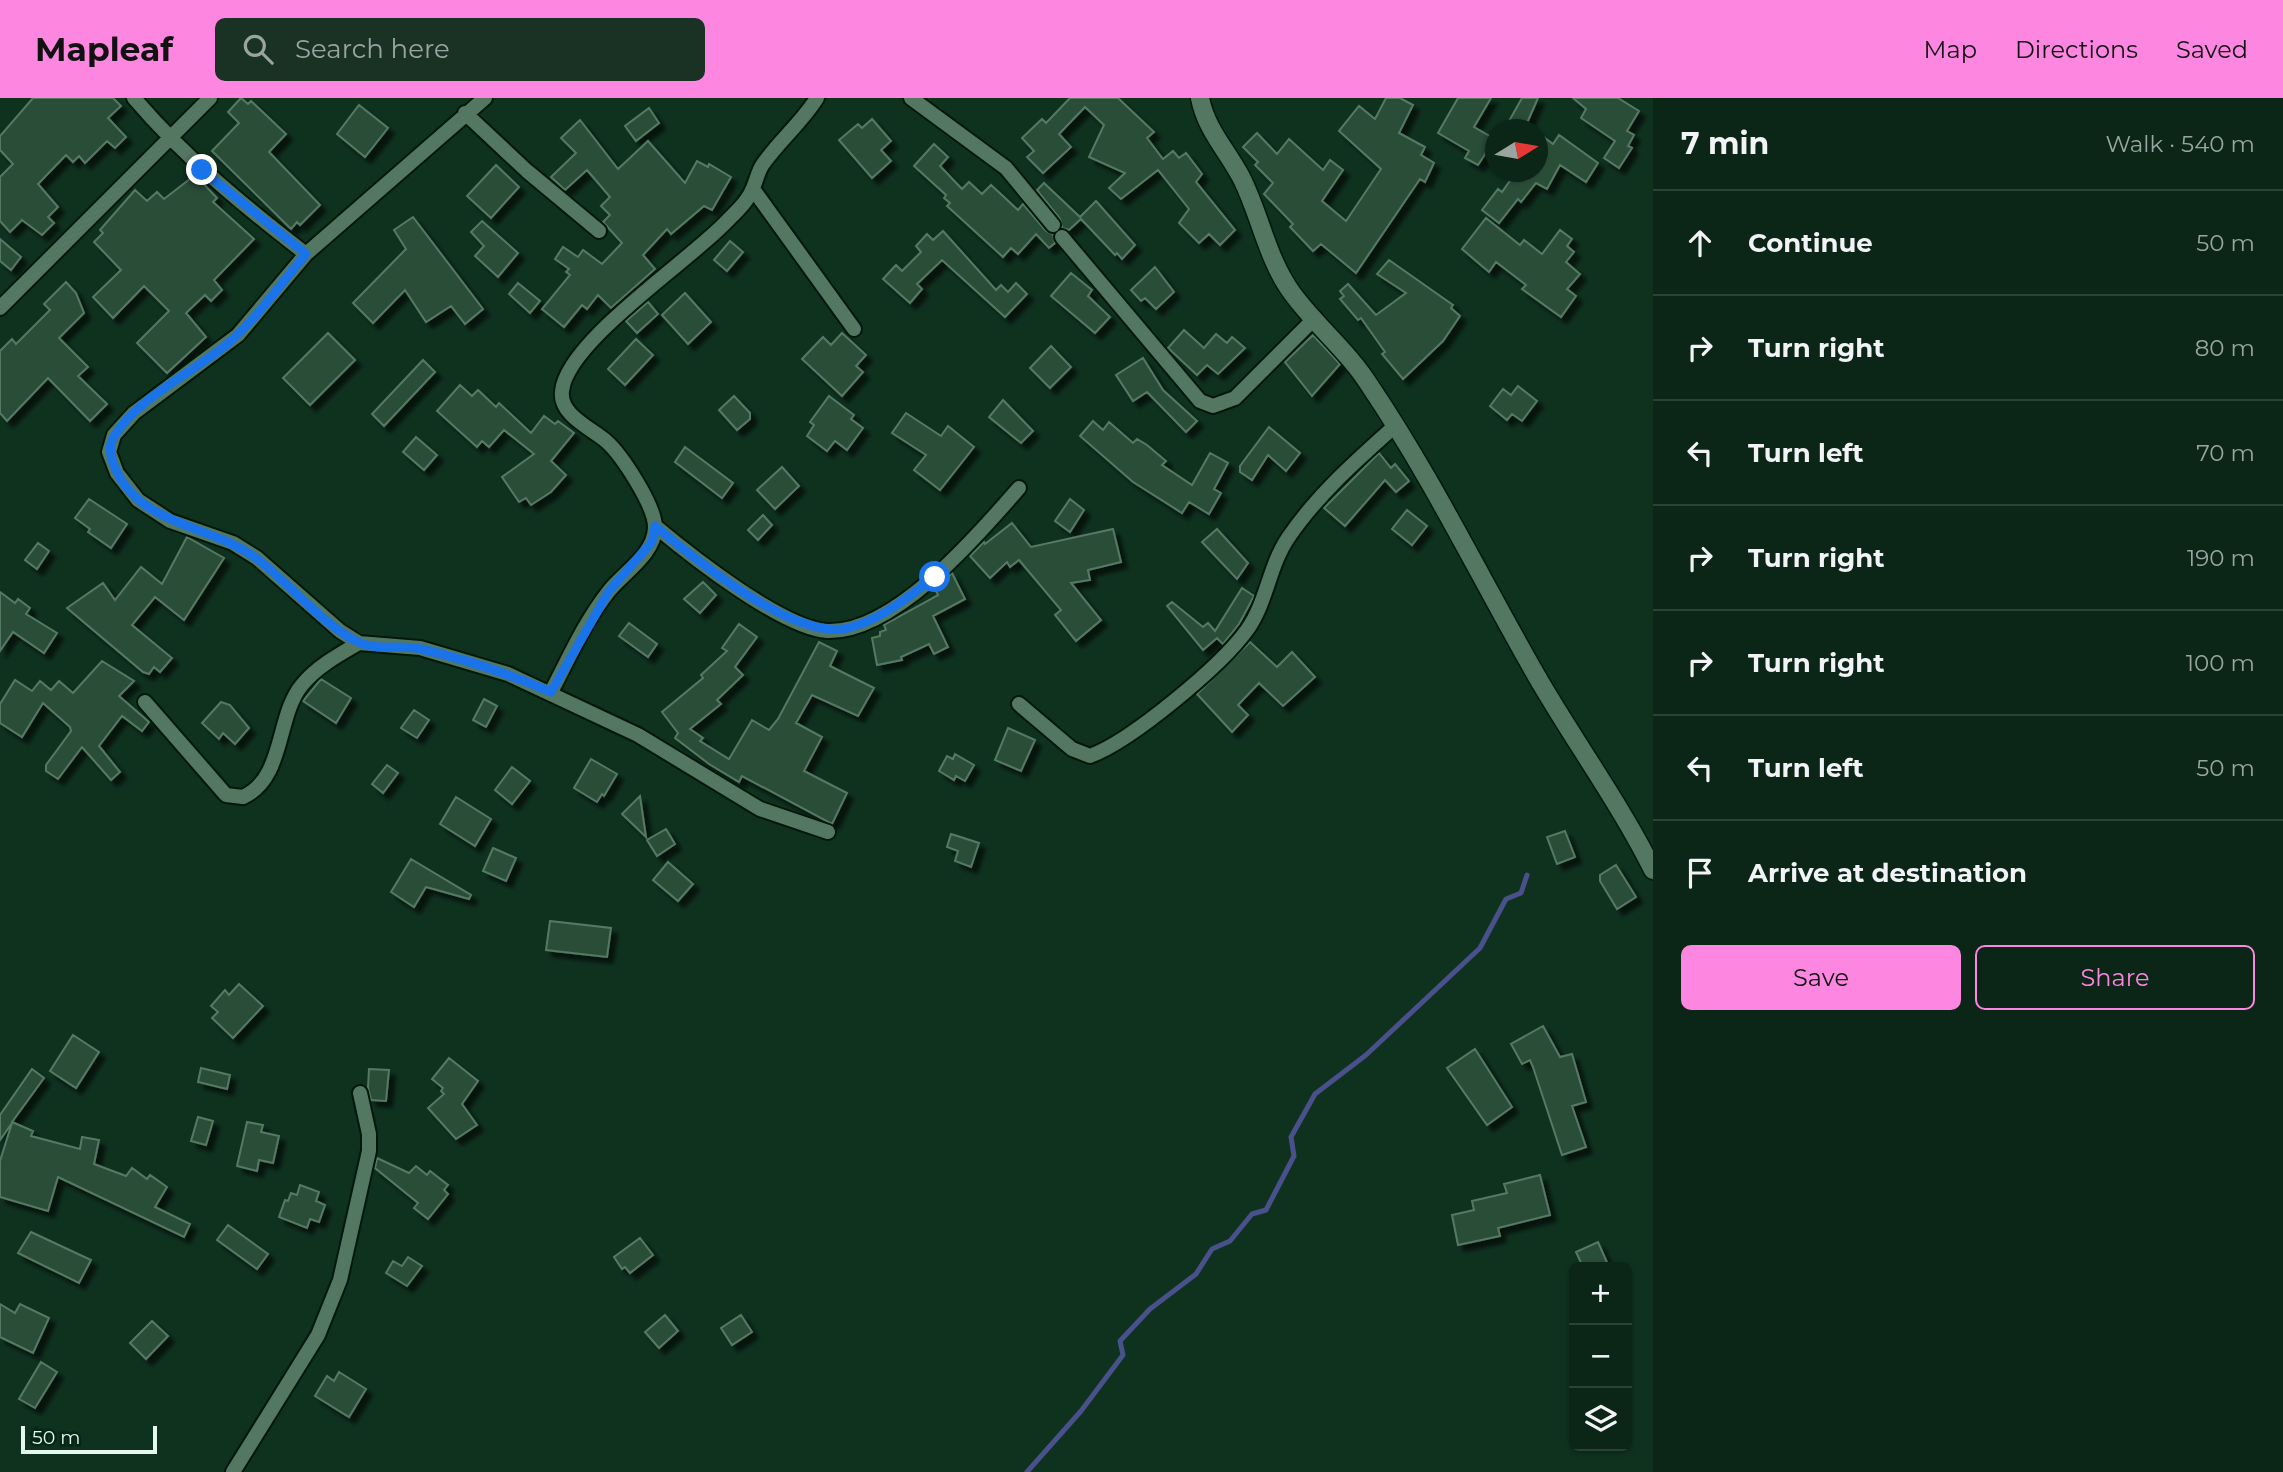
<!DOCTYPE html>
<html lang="en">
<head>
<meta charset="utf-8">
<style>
	body { margin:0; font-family:Montserrat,sans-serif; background:#193224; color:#f1f3f6 }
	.controls { position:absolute; right:21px; bottom:21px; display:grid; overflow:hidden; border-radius:10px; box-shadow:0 2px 5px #0004 }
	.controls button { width:63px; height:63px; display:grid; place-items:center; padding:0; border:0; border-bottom:2px solid #2b4336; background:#0b2617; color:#f1f3f6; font:35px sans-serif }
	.compass { position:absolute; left:1485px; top:21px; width:63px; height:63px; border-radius:50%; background:#0b2617; box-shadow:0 2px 5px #0004; rotate:79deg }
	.scale { position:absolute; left:21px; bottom:18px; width:136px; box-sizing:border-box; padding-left:7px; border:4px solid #e4f8eb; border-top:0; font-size:19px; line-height:24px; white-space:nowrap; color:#e4f8eb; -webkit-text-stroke:5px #042715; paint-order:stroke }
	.stop { position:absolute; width:21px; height:21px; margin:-16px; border:5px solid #1a73e8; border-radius:50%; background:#fff }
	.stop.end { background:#1a73e8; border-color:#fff; box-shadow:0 2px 7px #0008 }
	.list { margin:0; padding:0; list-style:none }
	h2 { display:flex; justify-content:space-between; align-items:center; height:91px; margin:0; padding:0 28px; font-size:30px }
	h2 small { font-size:23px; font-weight:400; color:#9aa5a1 }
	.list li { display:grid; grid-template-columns:46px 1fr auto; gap:21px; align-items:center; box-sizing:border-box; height:105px; padding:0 28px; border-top:2px solid #2b4336 }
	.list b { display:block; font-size:26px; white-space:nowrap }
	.list em { font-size:23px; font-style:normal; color:#9aa5a1 }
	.actions { display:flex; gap:14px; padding:21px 28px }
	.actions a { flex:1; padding:16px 0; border:2px solid #fd86e1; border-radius:10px; text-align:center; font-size:24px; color:#fd86e1 }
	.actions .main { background:#fd86e1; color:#111 }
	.icon { flex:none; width:38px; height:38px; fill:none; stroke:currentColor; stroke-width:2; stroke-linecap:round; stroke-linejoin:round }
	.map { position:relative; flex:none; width:1653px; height:1374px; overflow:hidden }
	header { display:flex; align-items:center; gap:42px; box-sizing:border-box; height:98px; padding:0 35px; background:#fd86e1; color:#111 }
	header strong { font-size:33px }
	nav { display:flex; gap:38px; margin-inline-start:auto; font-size:24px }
	.search { width:490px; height:63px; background:#193224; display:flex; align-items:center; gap:18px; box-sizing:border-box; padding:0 24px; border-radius:10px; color:#9aa5a1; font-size:26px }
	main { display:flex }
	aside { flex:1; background:#0b2617 }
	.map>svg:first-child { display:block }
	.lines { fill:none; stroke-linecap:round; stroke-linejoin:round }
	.stream { stroke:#49508b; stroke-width:5 }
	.building { fill:#2b4d39; stroke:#557963; stroke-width:2; filter:url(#shadow) }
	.minor-casing { stroke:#00180a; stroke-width:18 }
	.tertiary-casing { stroke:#00180a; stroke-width:21 }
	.minor { stroke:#547761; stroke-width:14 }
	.tertiary { stroke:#547761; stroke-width:18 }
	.route { stroke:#1a73e8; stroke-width:9 }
</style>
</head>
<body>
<header>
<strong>Mapleaf</strong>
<div class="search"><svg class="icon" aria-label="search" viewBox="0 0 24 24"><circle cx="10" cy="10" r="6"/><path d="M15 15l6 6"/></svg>Search here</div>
<nav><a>Map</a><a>Directions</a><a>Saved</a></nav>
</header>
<main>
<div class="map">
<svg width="1653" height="1374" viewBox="0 0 1653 1374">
	<defs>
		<filter id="shadow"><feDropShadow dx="6" dy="6" stdDeviation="2" flood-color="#0009"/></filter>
	</defs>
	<rect width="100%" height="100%" fill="#0f321f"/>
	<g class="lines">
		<!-- stream -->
		<path class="stream" d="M1027,1374l54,-61 42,-56 -3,-14 30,-32 46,-35 16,-25 18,-8 22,-27 14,-4 28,-54 -3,-19 24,-43 51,-39 114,-107 26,-49 15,-6 6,-18"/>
	</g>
	<!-- building -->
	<path class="building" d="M33,0h80l8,8 -13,12 18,19 -11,11 -8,-7 -22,22 -6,-7 -6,6 -7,-7 -28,29 20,23 -10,10 6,6 -12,12 -20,-15 -12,12 -10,-11v-44l13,-13 -13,-14v-14z
		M241,0l7,6 3,-3 35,33 -17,18 51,53 -20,20 -3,-3 -6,7 -79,-78 27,-28 -11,-11z
		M1070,0h48l36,34 -7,6 16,21 10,-8 6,7 7,-5 16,21 -6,8 39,48 -15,15 -11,-11 -10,9 -20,-20 10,-14 -31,-39 -37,29 -12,-11 16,-15 -36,-16 15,-32 -19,-18 -26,27 12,13 -28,26 -16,-16 7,-6 -12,-13 20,-19 4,4z
		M1386,0h14l13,7 -14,28 26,14 -4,8 13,8 -9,19 -5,-3 -64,94 -35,-29 -8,7 -23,-24 3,-3 -29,-30 9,-11 -18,-18 3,-3 -15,-15 14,-14 20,21 12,-15 34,31 7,-10 13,10 -21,31 24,20 35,-52 -42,-38 20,-25 16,13z
		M1458,0h33l-17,29 21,12 -17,26 -13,-7 4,-7 -31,-18z
		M1522,0h16l-14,32h-20z
		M1573,0h45l21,13 -12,20 7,4 -6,11 4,2 -13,20 -15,-10 11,-17 -34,-23 5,-9z
		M359,7l29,23 -23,29 -28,-23z
		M649,10l10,15 -23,18 -11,-15z
		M872,21l19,22 -10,9 10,11 -19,17 -33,-38 19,-16 4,4z
		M580,22l38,49 30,-28 37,42 12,-22 11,6 1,-3 22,13 -19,33 -8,-4 -33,28 -4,-5 -24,26 12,14 -44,39 -13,-13 -11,14 -5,-4 -18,22 -22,-18 28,-34 -4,-3 3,-3 -14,-10 8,-12 15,10 5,-7 19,14 20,-21 -19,-21 7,-7 -9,-9 9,-9 -23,-27 -22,20 -14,-13 25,-24 -15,-15z
		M1537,34l16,12 6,-9 39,28 -12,19 -26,-17 -13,24 -11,-6 -15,19 -3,-3 -19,24 -17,-13 16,-21 4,3 14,-20h21z
		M934,46l14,13 -8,9 22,23 7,-7 13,12 9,-9 27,25 5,-6 23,27 7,3 2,9 -6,5 -13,-14 -18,20 -7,-6 -8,9 -56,-51 3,-3 -6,-5 2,-3 -32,-29z
		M496,67l23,22 -28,31 -24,-22z
		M195,77l22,23 -4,4 41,37 -40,41 8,10 -11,11 -6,-6 -19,18 20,24 -39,36 -30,-30 32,-32 -25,-25 -31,32 -20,-21 28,-27 -27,-28 9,-9 -3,-3 35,-40 12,11 10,-9 7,7z
		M1044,85l36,34 16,-16 39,44 -13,14 -5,-6 -2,2 -34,-36 -12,11 -7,-2 -2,-9 -23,-29z
		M413,119l70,92 -18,15 -14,-18 -25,16 -21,-32 -32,33 -20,-20 53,-54 -12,-19z
		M1486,120l34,27 4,-5 18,14 18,-24 12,9 -5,7 7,6 -8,10 14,12 -13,15 9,7 -15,21 -39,-28 4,-4 -30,-23 -7,10 -27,-23z
		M482,123l36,32 -20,24 -23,-21 9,-10 -13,-14z
		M943,133l53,59 5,-5 7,7 8,-9 11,11 -22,23 -63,-57 -25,24 5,5 -12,14 -27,-24 13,-14 6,6 19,-19 -5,-6 11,-12 6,6z
		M0,141l21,18 -10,13 -11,-9z
		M730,143l13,11 -16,19 -13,-11z
		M1389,162l64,45 -2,3 9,8 -17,25 -40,38 -21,-25 3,-2 -24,-34 -3,2 -18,-21 4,-3 -4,-5 8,-7 28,31 30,-22 -29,-19z
		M1155,169l19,25 -18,17 -11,-11 -4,3 -10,-11z
		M1071,175l21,17 -4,6 22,21 -15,16 -44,-37z
		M66,184l10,11 8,20 -25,25 29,29 -10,9 29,28 -17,17 -42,-43 -41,43 -7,-8v-62l12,-12 4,5 34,-34 -6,-6z
		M518,185l22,18 -10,12 -21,-19z
		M685,195l26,29 -23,22 -26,-29z
		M648,204l10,12 -21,19 -11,-12z
		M1184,232l20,18 12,-14 11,9 5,-6 13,11 -27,26 -11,-9 -10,10 -29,-27z
		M328,235l27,27 -45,45 -27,-27z
		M842,235l24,22 -10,11 7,6 -21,24 -40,-37 21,-22 8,8z
		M1313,237l27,29 -28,32 -27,-34z
		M636,241l17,16 -28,30 -17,-16z
		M1051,248l20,21 -21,21 -20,-20z
		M1143,260l20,32 34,31 -11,11 -39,-40 -14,9 -17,-26z
		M423,262l12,12 -51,54 -12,-12z
		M460,287l12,11 6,-6 18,17 3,-4 32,30 13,-17 11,8 3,-3 16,12 -23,28 15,14 -15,17 -20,13 -5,-7 -7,4 -17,-25 32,-23 -30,-24 -15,17 -7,-6 -5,6 -40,-36z
		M1518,288l19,15 -15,20 -10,-7 -5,6 -17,-14 13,-17 8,6z
		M734,298l16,17v6l-13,11 -18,-20z
		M829,298l25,19 -3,4 12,9 -16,22 -12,-9 -8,10 -20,-15 7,-11 -4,-3z
		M1003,302l30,31 -12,12 -32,-26z
		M906,315l35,23 7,-10 26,21 -34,43 -26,-20 12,-15 -34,-22z
		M1093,323l10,9 6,-8 24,21 4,-4 10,6 19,16 -4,4 30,20 18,-32 18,10 -14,26 7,4 -12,21 -20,-12 -7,11 -49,-31 -53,-46z
		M1269,329l31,26 -14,18 -18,-16 -16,25 -12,-8v-6z
		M416,339l21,18 -13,15 -21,-18z
		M685,349l48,36 -11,15 -47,-36z
		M1379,355l12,15 4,-4 14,17 -13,11 -11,-12 -40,46 -21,-18z
		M782,369l17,19 -24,23 -18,-19z
		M89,401l38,25 -16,24 -23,-16 2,-3 -15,-11z
		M1070,401l14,11 -14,22 -15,-11z
		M1407,412l20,16 -15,19 -20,-16z
		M763,417l9,10 -14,15 -10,-10z
		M1012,425l19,24 82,-18 8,33 -33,8 2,10 -19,3 30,37 -25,21 -21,-26 6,-5 -42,-50 -9,7 -3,-5 -17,16 -20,-22 14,-14 1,2z
		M1217,431l31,34 -11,16 -35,-37z
		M187,439l37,21 -40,62 -29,-23 -23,28 40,33 -12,14 -6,-5 -5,7 -6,-2 -76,-64 36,-25 12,17 26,-33 21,17z
		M38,445l11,8 -12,18 -12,-9z
		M952,475l13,26 -32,17 15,31 -14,7 -5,-10 -28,13 1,3 -25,5 -5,-27 8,-2v-4l6,-2 -2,-5 54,-30 -3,-6z
		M703,484l13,13 -16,18 -16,-14z
		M1242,490l12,8 -15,28 -16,20 -6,-6 -14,12 -36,-44 5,-4 31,25 5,-4 7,8z
		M0,494l15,11 3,-4 12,9 -4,6 31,19 -13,20 -31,-21 -13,19z
		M629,525l28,21 -9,13 -29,-21z
		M739,526l18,13 -22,30 8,8 -26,25 4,4 -31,25 13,9 -3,3 29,18 23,-39 17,10 9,-11 41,-77 18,9 -7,15 44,22 -16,28 -46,-21 -16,28 26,14 -18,34 43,22 -15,31 -90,-48 -3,6 -30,-18 -34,-26 3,-5 -16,-21 41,-34 -2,-3 26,-24 -5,-3z
		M1250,544l27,25 15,-15 23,25 -32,29 -24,-23 -21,22 10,10 -16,17 -35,-38z
		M102,563l32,20 -15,15 30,26 -7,9 -20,-15 -23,30 21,26 -9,8 -29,-33 -24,32 -12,-8v-6l25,-34 -1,-4 -27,-24 -21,34 -22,-14v-19l15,-24 17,11 8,-10 11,9 8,-9 14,12z
		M321,581l30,19 -15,25 -33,-22z
		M484,601l13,7 -11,21 -13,-7z
		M221,604l9,3 19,23 -14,16 -12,-11 -4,6 -17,-16z
		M414,612l15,10 -12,18 -16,-10z
		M1008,630l27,12 -14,31 -26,-11z
		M955,656l19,11 -9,16 -9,-5 -2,4 -15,-9 8,-15 6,3z
		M591,661l26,15 -13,22 -2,-2 -5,8 -23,-14z
		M387,667l11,8 -15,20 -11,-9z
		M512,669l18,14 -18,23 -17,-14z
		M640,698l6,41 -24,-23z
		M456,699l35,22 -16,27 -35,-22z
		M666,731l9,15 -18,12 -10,-16z
		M1565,733l10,26 -18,7 -10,-27z
		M951,736l28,9 -8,24 -16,-6 3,-10 -11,-4z
		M493,750l23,10 -10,23 -23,-10z
		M411,761l60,36 -2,4 -43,-12 -12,20 -23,-15z
		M668,764l25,22 -15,17 -25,-21z
		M1616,767l20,32 -19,12 -17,-28v-6z
		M550,823l61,7 -4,29 -61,-7z
		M239,886l24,22 -30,32 -21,-20 6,-6 -7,-6 14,-16 4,5z
		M1543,928l17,31 12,-3 14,48 -14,4 14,41 -24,8 -29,-88 -3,-7 -8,4 -11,-20z
		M73,937l26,17 -23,36 -26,-17z
		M1475,951l37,58 -25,18 -40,-57z
		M449,960l29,23 -16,23 15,21 -21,14 -28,-31 16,-14 -3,-3 2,-3 -11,-9z
		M201,970l29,7 -3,14 -29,-7z
		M32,971l12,9 -32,44 21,9 -2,5 49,13 2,-12 17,3 -5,24 32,12 6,-8 15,11 3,-4 17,12 -12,20 35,17 -6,13 -126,-60 -10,34 -48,-14v-36l12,-38 -12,17v-25z
		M369,971l20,1 -3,31 -15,-1 -3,-12z
		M198,1019l15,4 -7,24 -15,-4z
		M247,1024l16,3 -2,7 18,4 -6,27 -14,-3 -2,11 -20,-5z
		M377,1060l32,15 7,-7 11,9 3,-4 18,14 -4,5 4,4 -20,25 -14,-11 4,-5 -43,-35z
		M1540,1077l10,40 -52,13 2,8 -42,9 -6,-30 22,-5 -2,-9 35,-8 -3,-9z
		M300,1087l19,7 -3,9 9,4 -6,17 -9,-3 -3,9 -28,-11 6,-17 3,1 3,-8 6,2z
		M228,1127l40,29 -11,15 -40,-29z
		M31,1134l60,28 -12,23 -61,-30z
		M640,1140l13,17 -23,18 -5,-6 -3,2 -8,-12z
		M1598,1144l11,25h-26l-7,-15z
		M408,1159l14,9 -15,20 -21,-13 7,-12 9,5z
		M0,1206l15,9 5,-9 29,14 -16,35 -33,-16z
		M665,1217l13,16 -19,17 -14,-16z
		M741,1217l11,17 -20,13 -11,-17z
		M152,1223l16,15 -22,23 -16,-16z
		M41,1264l16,10 -22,36 -16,-9z
		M339,1274l27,17 -17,28 -34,-21 12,-20 7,5z"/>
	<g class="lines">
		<!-- minor casing -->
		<g class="minor-casing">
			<path id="minor" d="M134,0c51,60 110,108 172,156
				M485,0l-179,156 -68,81 -104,78 -20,22 -5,17 8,21 21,27 32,21 63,22 24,15 83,73 19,12 61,5 88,26 130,61 122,74 68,23
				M911,0l95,70 47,57
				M465,15l62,58 72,60
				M753,91l101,140
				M1062,139l138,164 13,5 22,-8 80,-80
				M0,210l210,-210
				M655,428c36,30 127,102 172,105 67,3 152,-97 192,-143
				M551,594c18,-34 34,-71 58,-101 15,-19 46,-37 46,-64 0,-21 -33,-72 -49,-86 -15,-13 -47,-26 -44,-50 5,-50 129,-131 165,-170 10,-10 21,-20 26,-33 4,-9 5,-17 10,-24 17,-24 39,-42 54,-66
				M145,604l81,93 17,2c42,-19 33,-81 59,-112 14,-18 38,-31 57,-42
				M1019,606l53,45 18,7c41,-15 131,-90 157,-126 20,-28 22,-64 41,-92 29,-43 69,-78 107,-112
				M233,1374l85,-137 22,-55 29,-129v-17l-9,-41"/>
		</g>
		<!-- tertiary casing -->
		<g class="tertiary-casing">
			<path id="tertiary" d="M1200,0c6,31 26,51 41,79 19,37 26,82 51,116 24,33 56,58 78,93 62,92 111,193 166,289 38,66 83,127 117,195"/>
		</g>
		<!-- minor -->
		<use href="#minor" class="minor"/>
		<!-- tertiary -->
		<use href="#tertiary" class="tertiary"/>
	</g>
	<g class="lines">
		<!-- route -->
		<path class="route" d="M202,72l104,84c-26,30 -49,65 -80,91 -33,27 -89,54 -111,90 -7,10 -5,19 -1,30 23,61 96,59 142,93 31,23 68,68 102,84 19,9 43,2 63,7 45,10 88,25 130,43l58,-101 43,-49 3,-16c41,34 140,115 193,102 33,-8 61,-32 87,-51"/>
	</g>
</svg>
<div class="controls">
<button>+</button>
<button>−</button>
<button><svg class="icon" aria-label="layers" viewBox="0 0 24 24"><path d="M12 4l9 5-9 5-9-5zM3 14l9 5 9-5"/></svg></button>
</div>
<svg class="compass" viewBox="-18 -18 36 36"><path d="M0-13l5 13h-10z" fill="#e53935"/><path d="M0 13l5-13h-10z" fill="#9aa5a1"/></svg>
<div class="scale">50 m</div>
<div class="stop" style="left:935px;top:479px"></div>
<div class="stop end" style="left:202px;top:72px"></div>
</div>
<aside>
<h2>7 min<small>Walk · 540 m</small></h2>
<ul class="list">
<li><svg class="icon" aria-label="ahead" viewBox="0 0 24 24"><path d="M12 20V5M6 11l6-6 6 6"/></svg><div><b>Continue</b></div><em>50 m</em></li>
<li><svg class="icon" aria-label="right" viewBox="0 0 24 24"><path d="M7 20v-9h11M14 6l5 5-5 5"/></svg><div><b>Turn right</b></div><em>80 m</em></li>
<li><svg class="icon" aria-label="left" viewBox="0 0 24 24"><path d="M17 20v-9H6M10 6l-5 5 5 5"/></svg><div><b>Turn left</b></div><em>70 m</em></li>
<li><svg class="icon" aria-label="right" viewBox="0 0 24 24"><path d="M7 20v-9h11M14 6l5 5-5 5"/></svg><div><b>Turn right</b></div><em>190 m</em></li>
<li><svg class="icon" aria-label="right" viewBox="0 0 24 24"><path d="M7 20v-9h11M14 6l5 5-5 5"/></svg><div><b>Turn right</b></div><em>100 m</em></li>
<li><svg class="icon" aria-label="left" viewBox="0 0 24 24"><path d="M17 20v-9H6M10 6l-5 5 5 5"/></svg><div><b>Turn left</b></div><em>50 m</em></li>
<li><svg class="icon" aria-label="arrive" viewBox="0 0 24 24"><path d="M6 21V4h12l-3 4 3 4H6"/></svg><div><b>Arrive at destination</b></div></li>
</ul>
<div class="actions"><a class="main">Save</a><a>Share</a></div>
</aside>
</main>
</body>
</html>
